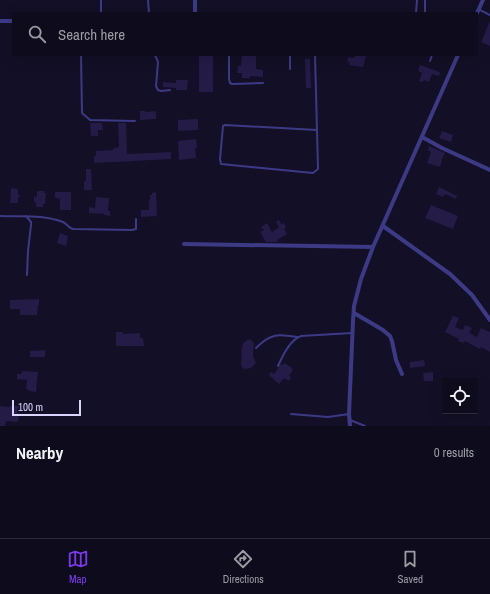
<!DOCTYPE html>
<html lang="en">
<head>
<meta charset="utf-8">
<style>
	body { margin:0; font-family:"Archivo Narrow",sans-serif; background:#171425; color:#f1f3f6 }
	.controls { position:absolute; right:12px; bottom:12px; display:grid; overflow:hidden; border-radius:0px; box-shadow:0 4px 16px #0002 }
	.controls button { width:36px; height:36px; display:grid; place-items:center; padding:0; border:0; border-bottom:1px solid #2e2b3b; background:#0e0b1c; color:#f1f3f6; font:20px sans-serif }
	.scale { position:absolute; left:12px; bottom:10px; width:69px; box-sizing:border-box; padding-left:4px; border:2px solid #d9d4ff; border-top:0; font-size:11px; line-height:14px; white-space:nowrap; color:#d9d4ff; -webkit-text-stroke:3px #130f26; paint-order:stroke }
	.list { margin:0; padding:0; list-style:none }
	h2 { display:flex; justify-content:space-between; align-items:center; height:52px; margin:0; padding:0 16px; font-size:17px }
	h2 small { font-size:13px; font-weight:400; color:#9b9ba3 }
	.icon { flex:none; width:22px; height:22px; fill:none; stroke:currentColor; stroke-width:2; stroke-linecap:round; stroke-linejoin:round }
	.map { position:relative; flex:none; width:490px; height:426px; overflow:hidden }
	.search { position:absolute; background:#0e0b1c; box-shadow:0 4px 16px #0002; left:12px; right:12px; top:12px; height:44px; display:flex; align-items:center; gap:10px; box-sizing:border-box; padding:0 14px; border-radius:0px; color:#9b9ba3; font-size:15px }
	.sheet { height:112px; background:#0e0b1c }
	nav { display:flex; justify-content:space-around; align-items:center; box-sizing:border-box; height:56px; border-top:1px solid #2e2b3b; background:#0e0b1c; font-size:11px; color:#9b9ba3 }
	nav a { display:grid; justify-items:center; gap:2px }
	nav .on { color:#7c3aed }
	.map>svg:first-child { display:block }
	.building { fill:#241b47 }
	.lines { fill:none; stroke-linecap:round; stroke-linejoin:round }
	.service { stroke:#3d3a85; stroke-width:2 }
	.minor { stroke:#3d3a85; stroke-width:4 }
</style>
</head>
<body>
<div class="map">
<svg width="490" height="426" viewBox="0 0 490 426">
	<rect width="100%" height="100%" fill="#130f26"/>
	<!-- building -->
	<path class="building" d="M490,21v25l-9,-4z
		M199,55h14v37h-14z
		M242,55h14v14l7,1v7l-13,-1v2h-8v-5h-5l1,-7h3z
		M355,55l11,1 -3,11 -14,-2 1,-3h-3l1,-5 6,1z
		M305,59h5l1,29h-5z
		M420,65l20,7 -1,4 -7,-2 -3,8 -5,-2 -1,2 -4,-1 3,-8 -4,-2z
		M176,80h12l-1,10h-11v-2l-13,-1v-5l13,1z
		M140,111h5v1l11,-1v8l-16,1z
		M198,119v11l-20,1v-11z
		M90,123h12l1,7h-5v6h-7z
		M118,123h8l1,31 44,-2v7l-77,4v-7h2v-5l17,-1 1,-2 5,-1z
		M442,131l11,4 -2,7 -12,-4z
		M196,139l1,9h-2l1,10 -17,2 -1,-19z
		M429,146l16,7 -4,8h1l-2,6 -13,-4 4,-11 -3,-2z
		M86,169h5l1,21h-8v-9h2z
		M439,187l18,9 -1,3 -11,-5 -2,3 -7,-3z
		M11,188l7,1v5l3,2 -3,1v6h-8z
		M37,191h7v2h2l-1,11h-2v3h-7v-5h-2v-6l3,1z
		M55,192h16v18h-11v-11l-5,-1z
		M156,192l1,24 -16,1v-7h8v-9h1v-6h2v-2z
		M96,197l13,1 -1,13h2v5l-6,-1v-1l-15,-1v-6l6,1z
		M431,205l27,11 -5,13 -28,-11z
		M279,220l3,5 2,-2 2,4 -2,2 3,5 -10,6 1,1 -1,1h-11l-6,-10 4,-2 -3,-3 6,-4 5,9 7,-5 -3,-5z
		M60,233l8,3 -2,10 -9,-3z
		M39,299v6h-1l-1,10h-17v-6h-10v-9z
		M453,316l6,2 -4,9 8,3 2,-5 7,3 -3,5 8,4 4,-9 9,4v20l-9,-5 -1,2 -15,-8 -1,2 -6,-2 1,-2 -14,-7z
		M116,332h7v2l17,-1v5h3l1,8h-28z
		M250,339l4,4 -1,13 3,7 -5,5 -7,1 -3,-3 1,-19 2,-5z
		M45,350v7h-15v-6z
		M424,360l1,6 -15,2v-6z
		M285,363l7,5v1l1,1 -4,6 2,1 -2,4 -5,-3 -5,6 -10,-9 2,-3 3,2 7,-10 2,1z
		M22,371l16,1 -2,20 -7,-1v-1l-3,-1 1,-9 -10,-1v-5h4z
		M433,372v9h-9l-1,-8z
		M0,406l10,1v-1h9l-1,16 -12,-1 -1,5h-5z"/>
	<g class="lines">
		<!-- service -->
		<path class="service" d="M148,0l1,13
			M480,10l10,5
			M101,13v-13
			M416,13l1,-13
			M425,13v-13
			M81,55l1,58 8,7 45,1
			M155,55l3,7 -2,24 2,4 3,1 9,-1
			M229,55v24l1,4 2,1 31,-1
			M290,55v14
			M315,55l3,114 -5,4 -92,-9 -1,-5 3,-33 2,-1 92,5
			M430,61l2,-6
			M0,216c22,1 42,-2 63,6 4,2 6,6 10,7l59,1 4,-1v-10
			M26,216l5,6v3l-3,26 -1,24
			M256,348c15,-15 22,-14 41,-11
			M278,366c5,-11 12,-26 23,-30l51,-3
			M291,414l37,3 21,-3
			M350,420l15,6"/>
		<!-- minor -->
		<path class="minor" d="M195,13v-13
			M477,13l6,-13
			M0,21h13
			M422,137l20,11 48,22
			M383,226l67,48 22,21 18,25
			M184,244l189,3
			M354,313l29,17 7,6 2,5 4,19 6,14
			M350,426l-1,-12 4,-93 1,-15 7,-27 12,-32 85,-192"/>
	</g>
</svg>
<div class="controls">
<button><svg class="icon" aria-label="locate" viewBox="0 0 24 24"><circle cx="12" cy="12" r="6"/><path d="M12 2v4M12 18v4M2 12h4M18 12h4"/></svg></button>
</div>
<div class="scale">100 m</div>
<div class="search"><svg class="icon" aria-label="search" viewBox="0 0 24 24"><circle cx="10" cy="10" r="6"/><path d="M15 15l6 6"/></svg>Search here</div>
</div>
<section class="sheet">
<h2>Nearby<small>0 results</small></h2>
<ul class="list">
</ul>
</section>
<nav>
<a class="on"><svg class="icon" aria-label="map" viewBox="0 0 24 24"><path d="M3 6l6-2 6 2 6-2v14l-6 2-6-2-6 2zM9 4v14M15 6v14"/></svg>Map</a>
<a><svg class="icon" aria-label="directions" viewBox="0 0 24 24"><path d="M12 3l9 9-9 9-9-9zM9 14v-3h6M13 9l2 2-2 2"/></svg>Directions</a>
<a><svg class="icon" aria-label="saved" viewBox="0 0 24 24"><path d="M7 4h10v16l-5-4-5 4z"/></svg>Saved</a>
</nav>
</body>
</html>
